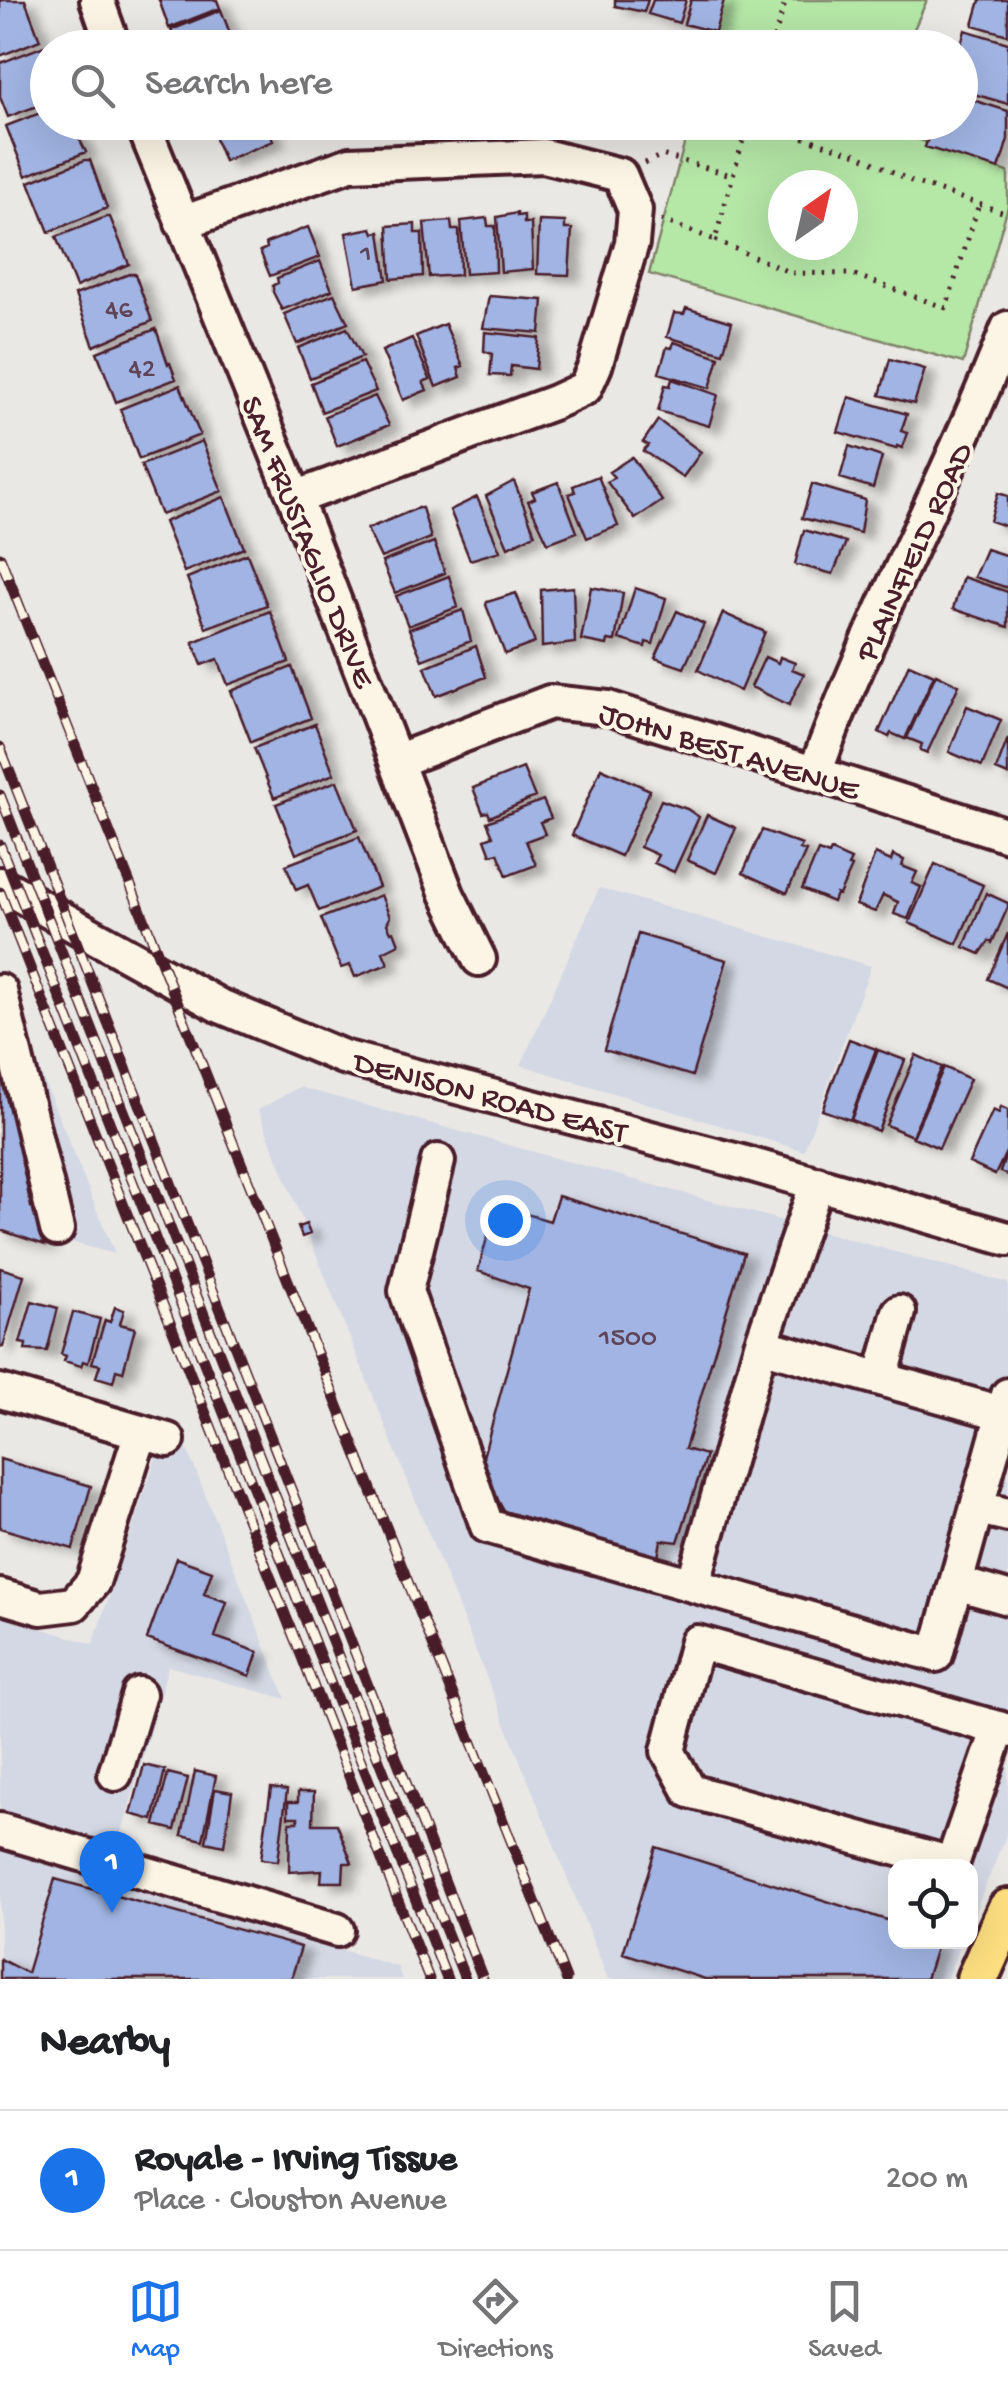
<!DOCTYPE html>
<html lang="en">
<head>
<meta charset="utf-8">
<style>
	body { margin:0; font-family:"Gochi Hand",sans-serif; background:#f2f2f2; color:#202124 }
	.controls { position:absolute; right:30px; bottom:30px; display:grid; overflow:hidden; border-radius:20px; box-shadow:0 10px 40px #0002 }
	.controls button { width:90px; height:90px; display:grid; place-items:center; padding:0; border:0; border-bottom:2px solid #e0e0e0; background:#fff; color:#202124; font:50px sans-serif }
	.compass { position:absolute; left:768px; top:170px; width:90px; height:90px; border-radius:50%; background:#fff; box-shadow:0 10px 40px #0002; rotate:34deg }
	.you { position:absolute; left:505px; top:1220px; width:35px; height:35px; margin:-25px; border:8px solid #fff; border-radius:50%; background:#1a73e8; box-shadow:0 0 0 15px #1a73e833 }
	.badge { display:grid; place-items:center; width:65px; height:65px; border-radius:50%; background:#1a73e8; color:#fff; font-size:32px; font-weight:700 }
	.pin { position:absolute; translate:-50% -82px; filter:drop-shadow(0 2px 5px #0008) }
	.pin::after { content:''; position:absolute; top:52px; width:35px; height:30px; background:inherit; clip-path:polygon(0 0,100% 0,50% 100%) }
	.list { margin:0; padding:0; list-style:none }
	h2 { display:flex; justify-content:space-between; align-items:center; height:130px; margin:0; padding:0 40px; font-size:42px }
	h2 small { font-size:32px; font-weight:400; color:#757577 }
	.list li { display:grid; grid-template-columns:65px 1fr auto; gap:30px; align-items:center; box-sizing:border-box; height:140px; padding:0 40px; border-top:2px solid #e0e0e0 }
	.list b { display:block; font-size:38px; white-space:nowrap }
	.list p { margin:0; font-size:32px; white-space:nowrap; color:#757577 }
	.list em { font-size:32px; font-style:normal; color:#757577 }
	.icon { flex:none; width:55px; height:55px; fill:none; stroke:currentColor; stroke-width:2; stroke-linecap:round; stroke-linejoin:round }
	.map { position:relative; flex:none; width:1008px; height:1979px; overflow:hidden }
	.search { position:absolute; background:#fff; box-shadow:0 10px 40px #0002; left:30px; right:30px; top:30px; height:110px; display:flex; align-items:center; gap:25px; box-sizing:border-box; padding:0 35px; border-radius:55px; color:#757577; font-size:38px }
	.sheet { height:270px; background:#fff }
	nav { display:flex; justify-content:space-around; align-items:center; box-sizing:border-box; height:140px; border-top:2px solid #e0e0e0; background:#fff; font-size:28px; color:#757577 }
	nav a { display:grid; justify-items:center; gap:5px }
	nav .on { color:#1a73e8 }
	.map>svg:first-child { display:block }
	.built { fill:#d4d8e4 }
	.green { fill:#b5e7a7; stroke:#808369; stroke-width:2.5; fill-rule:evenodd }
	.building { fill:#a1b4e3; stroke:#4a1f2b; stroke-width:2.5; filter:url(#shadow) }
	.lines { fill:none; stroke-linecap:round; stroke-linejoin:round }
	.minor-casing { stroke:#4a1f2b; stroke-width:40 }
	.major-casing { stroke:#4a1f2b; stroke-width:48 }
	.path { stroke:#4a1f2b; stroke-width:5; stroke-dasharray:2.5 8; stroke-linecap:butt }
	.minor { stroke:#fcf5e5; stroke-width:32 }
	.major { stroke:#fddf80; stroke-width:40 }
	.rail-casing { stroke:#4a1f2b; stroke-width:11 }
	.rail { stroke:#fcf5e5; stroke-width:8; stroke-dasharray:22; stroke-linecap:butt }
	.labels { text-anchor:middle; stroke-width:8; stroke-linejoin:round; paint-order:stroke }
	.number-label { font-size:28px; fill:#604459 }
	.street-label { font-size:32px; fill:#4a1f2b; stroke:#fcf5e5 }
</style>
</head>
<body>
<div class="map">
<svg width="1008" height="1979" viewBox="0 0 1008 1979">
	<defs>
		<filter id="shadow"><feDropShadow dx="11" dy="6" stdDeviation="5" flood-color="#0004"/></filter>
	</defs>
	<rect width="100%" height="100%" fill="#eae8e5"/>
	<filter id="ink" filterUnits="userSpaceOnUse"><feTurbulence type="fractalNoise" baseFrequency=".01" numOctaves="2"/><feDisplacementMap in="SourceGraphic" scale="20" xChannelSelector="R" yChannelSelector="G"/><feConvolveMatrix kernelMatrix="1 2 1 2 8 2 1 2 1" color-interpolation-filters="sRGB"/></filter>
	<g filter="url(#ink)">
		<!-- built -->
		<path class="built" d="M599,888l272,78 -67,185 -283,-86z
			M0,975l1,1 114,278 -115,-31z
			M299,1087l709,196v548l-37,90 -1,-55h-74v76h66l-16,37h-338l-350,-869z
			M186,1446l100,253 -118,-33 -59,214 289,87 4,12h-402v-363l93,28 63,-186z"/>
		<!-- green -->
		<path class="green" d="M723,0h204l-21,47 -196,1z
			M690,123h184l134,49v34l-45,157 -314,-89zM783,185h60v60h-60z"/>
		<!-- building -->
		<path class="building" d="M0,0h25l15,40 -40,16z
			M159,0h58l3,8 -51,20z
			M615,0h33l-4,12 -29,-6z
			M653,0h33l-7,23 -31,-9z
			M691,0h33l-9,32 -31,-8z
			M980,0h28v35l-35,-10z
			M221,10l12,31 -17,7h-37l-8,-18z
			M965,30l43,13v61l-48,-14v-42z
			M505,41l1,7h-33v-4z
			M514,41l31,1v6h-31z
			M553,42l32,2v4h-32z
			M44,46l4,10v46l-40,15 -8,-20v-34z
			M960,96l48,15v28l-9,30 -74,-22 4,-12 -9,-3 3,-10h37z
			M48,110v12h23l15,30 -60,24 -20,-50z
			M234,122h33l6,19 -49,20 -12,-30z
			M85,160h5l17,48 -58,24 -20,-50z
			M517,213v3l7,-1v8h7l2,46 -32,3 -4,-55z
			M106,217h4l19,47 -53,23 -20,-50z
			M487,218l1,8h7l1,46 -31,2 -4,-53z
			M451,221l1,9h7l1,45 -31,2 -5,-54z
			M539,221l26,1v7h7l-3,46 -32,-1z
			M415,224v9h7l1,43 -32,3 -3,-53z
			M308,227l12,30 -50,19 -10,-25 7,-3 -1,-5z
			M372,228l2,5 6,-1 7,48 -31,6 -10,-53z
			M320,261l12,29 -50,20 -9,-18v-7l5,-2 -1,-5z
			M129,274h6l17,47 -58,25 -19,-51z
			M334,294l14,29 -51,21 -13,-30z
			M489,296l54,4 -3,33 -57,-5z
			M686,308l46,14 -9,31 -56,-16 7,-24 10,1z
			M445,324l18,42 -5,2 3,9 -25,10 -20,-51z
			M347,328l15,29 -52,21 -12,-30z
			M156,329l12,35 2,-1 6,16 -60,23 -19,-50z
			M485,332l54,6 -3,31 -25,-3 -1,10 -20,-1 2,-21 -8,-3z
			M412,338l18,41 -7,3 4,8 -24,10 -21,-49z
			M674,342l45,15 -9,31 -51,-15 8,-26 5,1z
			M890,359l35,10 -11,35 -34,-9z
			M362,362l14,29 -54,21 -11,-29z
			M672,379l46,16 -9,31 -51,-15 7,-26 5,1z
			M180,385l20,50 -61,24 -19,-50z
			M375,396l14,29 -52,21 -12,-30z
			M849,397l58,17 -6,17 6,2 -5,15 -5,-2 -1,3 -58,-17z
			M658,420l43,32 -18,25 -40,-26 5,-6 -5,-3z
			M202,441l20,50 -61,24 -20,-50z
			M849,446l33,11 -9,31 -33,-10z
			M632,457l30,44 -27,18 -28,-37 7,-5 -5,-5z
			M598,476l20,50 -31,12 -18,-44 6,-2 -2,-6z
			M514,481l21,53 -27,13 -22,-51z
			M558,482l19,50 -29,11 -20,-42 7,-3 -3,-6z
			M812,484l53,16 -5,33 -58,-15z
			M998,493l10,3v31l-18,-6z
			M224,497l20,51 -60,24 -20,-50z
			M477,497l23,54 -30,9 -20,-50z
			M418,508h4l9,30 -50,20 -14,-29z
			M804,530l42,12 -13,32 -38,-10z
			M434,542l11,31 -50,20 -13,-31z
			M986,549l22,7v32l-34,-11z
			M247,554l20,51 -61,23 -19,-50z
			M449,576l9,31 -50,19 -12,-30z
			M963,577l45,15v35l-55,-18z
			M573,587l2,56 -33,4 -1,-57z
			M591,587l32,6 -8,48 -7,-1 -1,5 -26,-5z
			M635,588l31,10 -13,46 -7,-2 -1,5 -26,-8z
			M516,593l19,50 -30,11 -19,-49 1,-3z
			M463,610l8,31 -49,19 -13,-31z
			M270,611l19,51 -61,23 -10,-26 -16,6 -9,-23z
			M677,611l27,13 -20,44 -29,-10z
			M723,613l42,19 -25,59 -42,-21z
			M476,646l10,31 -50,19 -11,-29z
			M765,657l13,6 2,-6 15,6 -3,6 12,5 -15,31 -38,-18z
			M909,664l25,11 -29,64 -14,-6 -2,4 -10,-5z
			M292,667l19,51 -60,24 -20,-51z
			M936,674l23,11 -32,68 -7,-3 2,-6 -15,-6z
			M967,706l34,14 -19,46 -33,-14z
			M315,724l19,50 -60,24 -20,-50z
			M1008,738v37l-12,-5z
			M523,768l12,29 -45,20 -2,-5 -5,1 -10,-25z
			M601,768l49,22 -29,66 -49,-21z
			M337,781l20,49 -61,24 -20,-50z
			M543,800l8,18 -11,4 5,12 -19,7 10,24 -29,11 -9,-23 -7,2 -6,-16 8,-3 -6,-14z
			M661,800l26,9 12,8 -25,55 -20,-9 4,-8 -18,-8z
			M707,815l29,13 -20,45 -29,-13z
			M762,830l40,15 -2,4 6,2 -19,42 -44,-20z
			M359,837l20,50 -60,24 -11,-26 -12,5 -10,-25z
			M818,851l11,4 2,-4 20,9 -3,6 4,1 -13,28 -3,-1 -3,8 -31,-13z
			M875,854l16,7 2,-6 11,5 -2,6 15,6 -5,11 9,4 -13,32 -14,-5 4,-12 -15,-7 -8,17 -19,-7z
			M935,864l48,21 -26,59 -48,-21z
			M986,893l22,10v4l-16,36 -3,-2 -9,13 -16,-7z
			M381,895l9,22 -3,7 4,8 3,-1 5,13 -16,8 5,12 -33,13 -5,-12 -9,3 -20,-50z
			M1008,933v55l-20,-9z
			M638,934l89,26 -35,116 -88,-26z
			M849,1039l27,10 -26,71 -28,-10z
			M878,1050l27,10 -27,71 -27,-11z
			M0,1051l31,156 6,-3 8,41 -45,-15z
			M916,1055l26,12 -30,69 -26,-11z
			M944,1067l26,12 -31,69 -26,-11z
			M1001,1107l7,3v38l-13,27 -26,-12 24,-53 6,3z
			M1008,1150v25l-8,-3z
			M558,1196l186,57 -59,196 21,6 -28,87 -17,-2 -3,18 -154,-47 -24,-43 49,-179 -51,-18 18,-66 54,16z
			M306,1224l4,10 -8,3 -4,-10z
			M0,1268l24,7 -21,72 -3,-1z
			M32,1301l26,7 -11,43 -22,-1 1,-6 -6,-1z
			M115,1307l9,3 -4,14 15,4 -12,44 -7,-2 -3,12 -17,-5 4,-12 -8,-2 13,-43 5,2z
			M73,1312l27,7 -12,44 -5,-2 -2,5 -17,-5 2,-5 -5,-2z
			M0,1459l91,27 -18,63 -73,-21z
			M176,1558l36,13 -8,23 23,8 -12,35 43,15 -8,24 -103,-37z
			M144,1765l21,5 -12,50 -22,-6z
			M195,1771l21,5 -13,64 -21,-5z
			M168,1773l20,5 -13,52 -20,-5z
			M271,1788l16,2 -9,71 -17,-2z
			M215,1789l17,3 -8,54 -18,-4z
			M298,1792h16l-1,32h24l15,39h-8l-1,19h-22l1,-12 -33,2 1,-50h8v-5h-10v-15h10z
			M656,1847l240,76v19h42l-12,37h-221l-82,-26z
			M55,1879l246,68 -10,32h-291v-20l27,14z"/>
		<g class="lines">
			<!-- minor casing -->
			<g class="minor-casing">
				<path id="minor" d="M97,0l17,48
					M142,122l153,376 152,396 32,65
					M182,223l168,-59 194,-8 76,19 15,35 -3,33 -37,123 -10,22 -30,14 -260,96
					M397,761l153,-59 58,6 400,127
					M815,773c55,-152 134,-294 193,-445
					M0,884l218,121 125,52 399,105 266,77
					M0,991l57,238
					M438,1161l-32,130 81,235 449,129 72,-260
					M761,1345l247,70
					M881,1379l18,-67
					M0,1391l168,49
					M978,1508l30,7
					M956,1583l52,15
					M693,1585l68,-240 56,-162
					M0,1596l41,12 33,-4 19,-22 48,-150
					M999,1728l-47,136 -262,-73 -22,-40 29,-109 311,89
					M115,1774l24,-80
					M0,1830l337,100"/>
			</g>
			<!-- major casing -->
			<g class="major-casing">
				<path id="major" d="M977,1979l31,-69"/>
			</g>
			<!-- path -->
			<path class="path" d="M771,48l15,-48
				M753,122l104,32 54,27 97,33
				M645,163l17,-8 72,21
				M661,220l54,20 33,-118
				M715,240l76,33 61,1 94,34 33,-104"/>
			<!-- minor -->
			<use href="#minor" class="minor"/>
			<!-- major -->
			<use href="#major" class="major"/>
			<!-- rail casing -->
			<g class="rail-casing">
				<path id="rail" d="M0,557l566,1422
					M0,747l483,1232
					M0,795l465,1184
					M0,845l447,1134
					M0,892l429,1087"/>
			</g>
			<!-- rail -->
			<use href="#rail" class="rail"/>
		</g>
	</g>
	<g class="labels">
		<!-- number labels -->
		<g class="number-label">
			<text x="366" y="261">1</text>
			<text x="119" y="317">46</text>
			<text x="142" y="376">42</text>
			<text x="628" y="1345">1500</text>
		</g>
		<!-- street labels -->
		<g class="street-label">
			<text transform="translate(310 541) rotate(68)" y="11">SAM FRUSTAGLIO DRIVE</text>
			<text transform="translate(912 551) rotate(-65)" y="11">PLAINFIELD ROAD</text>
			<text transform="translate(730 749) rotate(17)" y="11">JOHN BEST AVENUE</text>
			<text transform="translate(491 1095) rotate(15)" y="11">DENISON ROAD EAST</text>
		</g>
	</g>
</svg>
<div class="controls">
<button><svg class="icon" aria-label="locate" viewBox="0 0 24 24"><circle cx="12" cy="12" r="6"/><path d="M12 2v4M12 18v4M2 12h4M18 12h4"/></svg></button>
</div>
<svg class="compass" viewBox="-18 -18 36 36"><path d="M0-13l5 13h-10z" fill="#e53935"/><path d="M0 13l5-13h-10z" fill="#757577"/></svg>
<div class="you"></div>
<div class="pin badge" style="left:112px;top:1913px">1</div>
<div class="search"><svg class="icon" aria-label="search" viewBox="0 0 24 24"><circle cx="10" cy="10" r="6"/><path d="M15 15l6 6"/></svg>Search here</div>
</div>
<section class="sheet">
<h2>Nearby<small></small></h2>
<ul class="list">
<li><span class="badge">1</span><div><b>Royale - Irving Tissue</b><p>Place · Clouston Avenue</p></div><em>200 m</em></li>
</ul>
</section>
<nav>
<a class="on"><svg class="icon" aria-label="map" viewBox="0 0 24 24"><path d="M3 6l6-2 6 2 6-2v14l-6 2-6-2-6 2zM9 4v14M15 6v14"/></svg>Map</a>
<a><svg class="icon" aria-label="directions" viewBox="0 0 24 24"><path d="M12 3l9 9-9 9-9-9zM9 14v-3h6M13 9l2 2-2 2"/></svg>Directions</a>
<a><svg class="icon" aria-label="saved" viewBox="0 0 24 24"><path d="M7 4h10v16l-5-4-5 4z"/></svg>Saved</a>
</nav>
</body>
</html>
